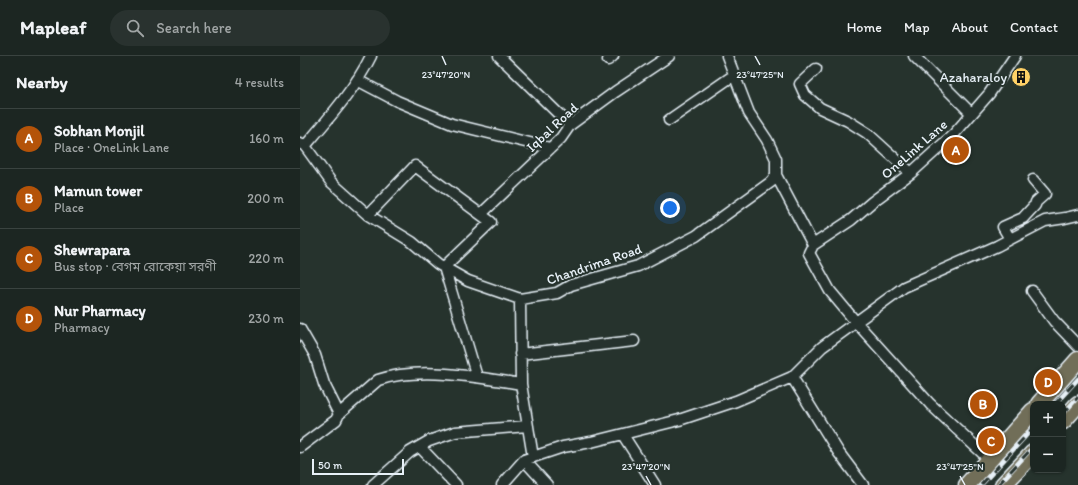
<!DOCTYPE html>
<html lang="en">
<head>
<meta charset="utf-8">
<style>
	body { margin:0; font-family:Itim,"Noto Sans Bengali",sans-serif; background:#29322f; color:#f1f3f6 }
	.controls { position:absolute; right:12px; bottom:12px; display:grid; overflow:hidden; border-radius:8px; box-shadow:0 1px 3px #0004 }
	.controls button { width:36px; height:36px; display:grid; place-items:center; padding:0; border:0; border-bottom:1px solid #3a4340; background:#1c2622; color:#f1f3f6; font:20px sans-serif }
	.scale { position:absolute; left:12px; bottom:10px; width:92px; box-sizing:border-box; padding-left:4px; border:2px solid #e8f1f8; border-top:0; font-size:11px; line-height:14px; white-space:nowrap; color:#e8f1f8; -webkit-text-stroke:3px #26332d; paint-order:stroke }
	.you { position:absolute; left:370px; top:152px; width:14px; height:14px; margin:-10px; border:3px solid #fff; border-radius:50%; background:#1a73e8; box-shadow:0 0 0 6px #1a73e833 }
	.badge { display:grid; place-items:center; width:26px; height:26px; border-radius:50%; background:#b45309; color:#fff; font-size:13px; font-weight:700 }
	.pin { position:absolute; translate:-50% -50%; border:2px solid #fff; box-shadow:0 1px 4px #0006 }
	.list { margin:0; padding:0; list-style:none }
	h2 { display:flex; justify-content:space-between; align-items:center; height:52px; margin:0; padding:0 16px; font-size:17px }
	h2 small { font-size:13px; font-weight:400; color:#a0a5a5 }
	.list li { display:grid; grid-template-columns:26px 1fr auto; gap:12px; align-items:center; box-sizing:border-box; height:60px; padding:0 16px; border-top:1px solid #3a4340 }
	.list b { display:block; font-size:15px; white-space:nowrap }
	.list p { margin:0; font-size:13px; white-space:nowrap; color:#a0a5a5 }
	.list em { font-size:13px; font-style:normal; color:#a0a5a5 }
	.icon { flex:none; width:22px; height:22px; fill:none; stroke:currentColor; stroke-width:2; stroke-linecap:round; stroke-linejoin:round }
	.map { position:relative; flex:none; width:778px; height:429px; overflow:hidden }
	header { display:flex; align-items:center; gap:24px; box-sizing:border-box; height:56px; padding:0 20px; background:#1c2622; border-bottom:1px solid #3a4340 }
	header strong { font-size:19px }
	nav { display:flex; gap:22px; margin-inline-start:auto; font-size:14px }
	.search { width:280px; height:36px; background:#29322f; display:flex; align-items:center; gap:10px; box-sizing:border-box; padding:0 14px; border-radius:22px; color:#a0a5a5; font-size:15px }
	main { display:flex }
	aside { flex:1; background:#1c2622 }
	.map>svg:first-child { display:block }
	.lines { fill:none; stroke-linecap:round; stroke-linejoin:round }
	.street-casing { stroke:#e8f1f8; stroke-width:13 }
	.primary-casing { stroke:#e8f1f8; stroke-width:19 }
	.street { stroke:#26332d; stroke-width:10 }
	.primary { stroke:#716e59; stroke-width:16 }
	.rail-casing { stroke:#e8f1f8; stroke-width:4.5 }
	.rail { stroke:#26332d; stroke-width:3; stroke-dasharray:9; stroke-linecap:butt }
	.ticks { fill:none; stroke:#e8f1f8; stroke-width:1.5 }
	.labels { text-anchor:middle; stroke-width:4; stroke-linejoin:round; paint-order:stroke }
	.poi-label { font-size:14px; fill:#e8f1f8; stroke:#26332d; text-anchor:end }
	.street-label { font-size:14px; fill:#e8f1f8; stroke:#26332d }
	.ticks-label { font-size:10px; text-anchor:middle; fill:#e8f1f8; stroke:#26332d; stroke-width:4; stroke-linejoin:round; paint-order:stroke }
</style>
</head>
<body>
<header>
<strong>Mapleaf</strong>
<div class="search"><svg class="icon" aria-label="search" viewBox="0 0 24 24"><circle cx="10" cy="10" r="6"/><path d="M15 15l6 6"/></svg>Search here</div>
<nav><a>Home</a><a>Map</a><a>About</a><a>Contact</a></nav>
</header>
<main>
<aside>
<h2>Nearby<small>4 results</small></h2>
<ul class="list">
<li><span class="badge">A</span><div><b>Sobhan Monjil</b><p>Place · OneLink Lane</p></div><em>160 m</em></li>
<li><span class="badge">B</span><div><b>Mamun tower</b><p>Place</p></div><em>200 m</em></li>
<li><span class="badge">C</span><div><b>Shewrapara</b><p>Bus stop · বেগম রোকেয়া সরণী</p></div><em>220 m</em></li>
<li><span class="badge">D</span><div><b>Nur Pharmacy</b><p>Pharmacy</p></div><em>230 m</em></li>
</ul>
</aside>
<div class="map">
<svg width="778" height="429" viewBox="0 0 778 429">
	<rect width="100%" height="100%" fill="#26332d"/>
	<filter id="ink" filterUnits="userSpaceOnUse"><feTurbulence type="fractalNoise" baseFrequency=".025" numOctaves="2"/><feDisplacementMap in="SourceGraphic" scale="8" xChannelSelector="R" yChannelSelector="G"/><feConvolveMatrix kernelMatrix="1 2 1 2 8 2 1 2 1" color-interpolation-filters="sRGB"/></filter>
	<g filter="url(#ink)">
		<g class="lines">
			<!-- street casing -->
			<g class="street-casing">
				<path id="street" d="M199,0l71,69
					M427,0l22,57 18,27 9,19v16l37,70 -4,8 21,38 25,30 75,83 60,56
					M614,0l57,57
					M308,4l5,-4
					M516,13l-16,15 5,11 15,13 28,13 19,12 44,40
					M57,24l40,21 55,23 98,24
					M369,64l65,-45
					M0,87l5,3 26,36 37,33 44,27 26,22 30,17 52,18 37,-6 14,-8 67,-19 58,-30 75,-54 5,-7
					M5,90c24,-28 50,-57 66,-90
					M181,158l80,-76 9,-13 45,-33 54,-36
					M68,159l47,-49 76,56 -47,45 33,110
					M710,183l-7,-12 20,-9 12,-13 1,-3 9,-8 -12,-14
					M513,189l38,-25 21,-18 39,-29 43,-39 35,-40 26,-38
					M732,235l22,30 24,25
					M220,243l1,85 12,73
					M0,273l15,26 9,29 15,30
					M220,298l114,-13
					M492,321l47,76 24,32
					M323,379l32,50
					M0,391l36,-27 3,-6 39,-34c41,-14 101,-3 143,4
					M120,391l36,38
					M224,404l23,25
					M73,429l37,-33 19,-11 26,-9 73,-6
					M202,429l22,-25 39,-13 28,-5 88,-22 57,-19 56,-24 30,-30 82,-60 93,-41 48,-25 20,-3 13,-3"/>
			</g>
			<!-- primary casing -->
			<g class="primary-casing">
				<path id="primary" d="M739,348l39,-44
					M763,365l15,-17
					M667,429l66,-74
					M703,429l30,-32"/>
			</g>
			<!-- street -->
			<use href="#street" class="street"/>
			<!-- primary -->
			<use href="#primary" class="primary"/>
			<!-- rail casing -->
			<g class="rail-casing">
				<path id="rail" d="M755,348l23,-25
					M763,358l15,-17
					M681,429l52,-57
					M698,429l35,-38"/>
			</g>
			<!-- rail -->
			<use href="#rail" class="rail"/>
		</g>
	</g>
	<!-- ticks -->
	<path class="ticks" d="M142,0l4,9M455,0l5,9M346,420l5,9M660,420l5,9"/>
	<!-- icons -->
	<defs>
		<g id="building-disc" transform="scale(1)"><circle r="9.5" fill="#ffd166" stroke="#26332d"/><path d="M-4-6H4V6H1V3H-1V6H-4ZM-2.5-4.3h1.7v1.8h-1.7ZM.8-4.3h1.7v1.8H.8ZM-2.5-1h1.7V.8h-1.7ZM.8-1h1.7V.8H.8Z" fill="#111"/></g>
	</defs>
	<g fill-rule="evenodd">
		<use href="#building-disc" x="721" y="21"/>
	</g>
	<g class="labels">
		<!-- poi labels -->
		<g class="poi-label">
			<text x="707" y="26">Azaharaloy</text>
		</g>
		<!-- street labels -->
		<g class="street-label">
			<text transform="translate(252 71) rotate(-43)" y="5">Iqbal Road</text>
			<text transform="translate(614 93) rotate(-41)" y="5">OneLink Lane</text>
			<text transform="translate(294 208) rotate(-19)" y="5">Chandrima Road</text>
		</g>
	</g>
	<g class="ticks-label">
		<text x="146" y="22">23°47'20"N</text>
		<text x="460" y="22">23°47'25"N</text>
		<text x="346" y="414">23°47'20"N</text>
		<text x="660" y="414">23°47'25"N</text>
	</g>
</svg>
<div class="controls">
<button>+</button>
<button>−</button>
</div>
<div class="scale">50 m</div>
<div class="you"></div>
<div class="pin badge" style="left:656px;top:94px">A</div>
<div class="pin badge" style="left:683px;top:348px">B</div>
<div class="pin badge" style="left:691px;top:385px">C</div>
<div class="pin badge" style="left:748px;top:326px">D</div>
</div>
</main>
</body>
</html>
